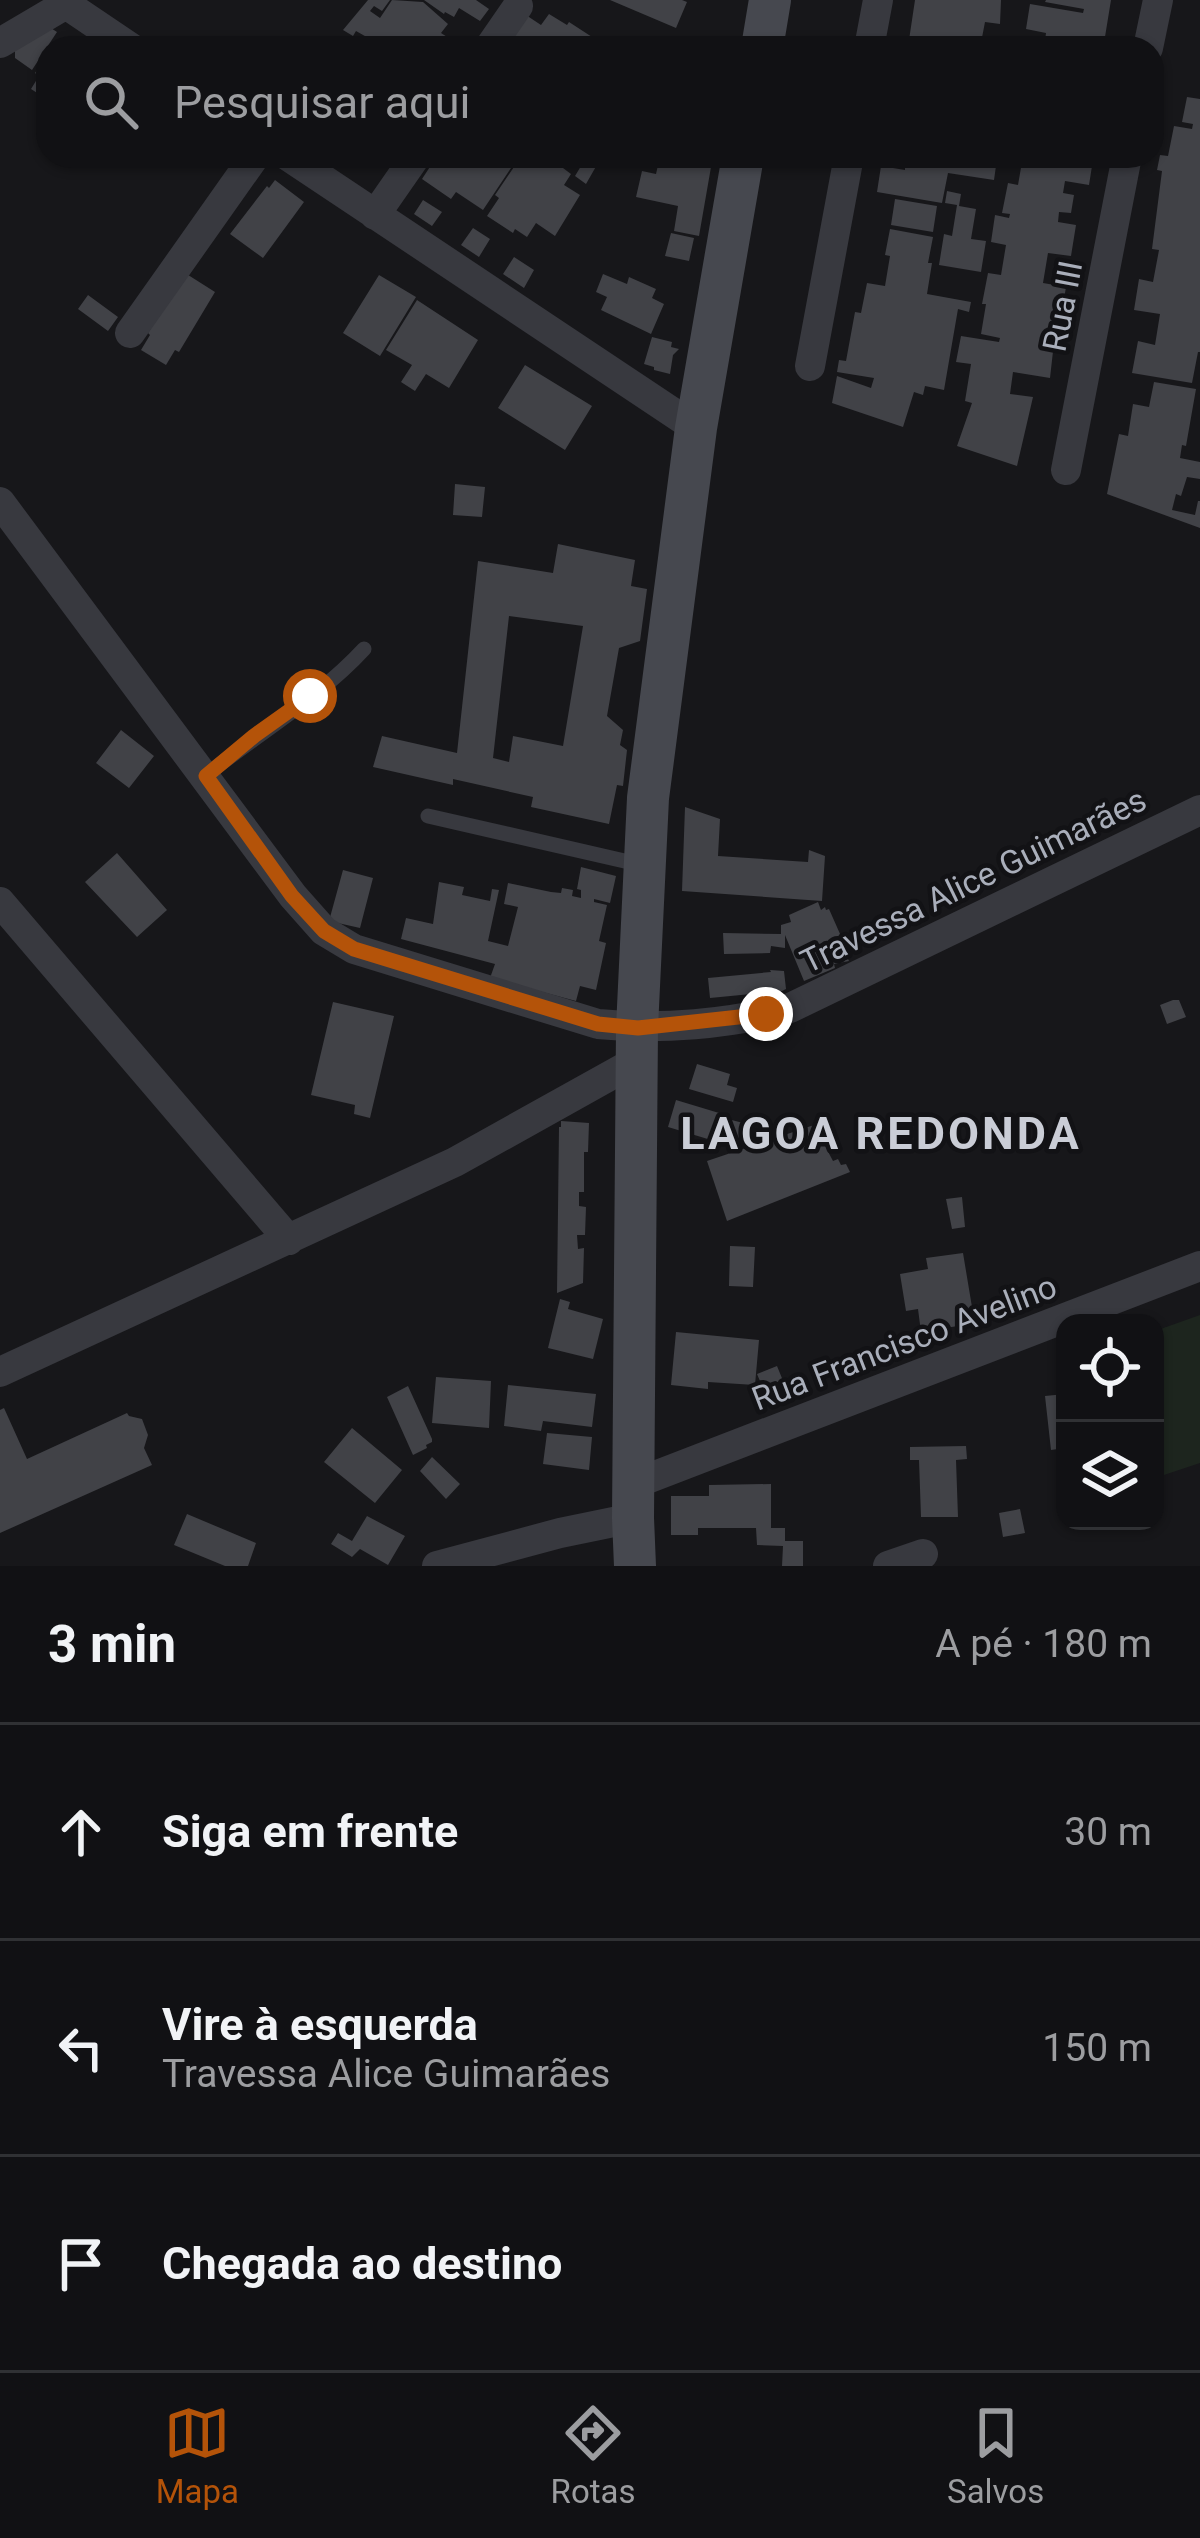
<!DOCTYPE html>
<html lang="pt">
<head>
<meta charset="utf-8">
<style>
	body { margin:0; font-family:Roboto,sans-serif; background:#1a1a1d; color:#f1f3f6 }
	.controls { position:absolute; right:36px; bottom:36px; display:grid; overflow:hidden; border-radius:24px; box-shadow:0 3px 9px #0004 }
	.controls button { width:108px; height:108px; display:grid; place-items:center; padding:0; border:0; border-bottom:3px solid #303134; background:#111114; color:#f1f3f6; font:60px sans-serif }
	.stop { position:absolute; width:36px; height:36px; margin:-27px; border:9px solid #b45309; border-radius:50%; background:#fff }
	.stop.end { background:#b45309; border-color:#fff; box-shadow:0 3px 12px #0008 }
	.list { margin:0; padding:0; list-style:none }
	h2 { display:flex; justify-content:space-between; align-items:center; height:156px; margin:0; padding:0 48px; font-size:51px }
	h2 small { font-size:39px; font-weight:400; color:#9c9da0 }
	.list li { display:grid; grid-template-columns:78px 1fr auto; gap:36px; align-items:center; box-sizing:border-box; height:216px; padding:0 48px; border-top:3px solid #303134 }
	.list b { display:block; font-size:45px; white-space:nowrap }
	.list p { margin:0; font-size:39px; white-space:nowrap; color:#9c9da0 }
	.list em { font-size:39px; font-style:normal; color:#9c9da0 }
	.icon { flex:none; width:66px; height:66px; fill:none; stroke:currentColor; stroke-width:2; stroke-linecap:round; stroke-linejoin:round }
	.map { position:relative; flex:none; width:1200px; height:1566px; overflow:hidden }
	.search { position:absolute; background:#111114; box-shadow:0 3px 9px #0004; left:36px; right:36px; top:36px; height:132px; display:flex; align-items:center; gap:30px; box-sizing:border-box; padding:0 42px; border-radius:36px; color:#9c9da0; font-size:45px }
	.sheet { height:804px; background:#111114 }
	nav { display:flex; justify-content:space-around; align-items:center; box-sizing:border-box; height:168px; border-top:3px solid #303134; background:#111114; font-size:33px; color:#9c9da0 }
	nav a { display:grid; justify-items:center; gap:6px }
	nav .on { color:#b45309 }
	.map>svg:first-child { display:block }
	.green { fill:#1d251e }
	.building { fill:#414247; fill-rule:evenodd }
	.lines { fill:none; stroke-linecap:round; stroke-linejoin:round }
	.lane { stroke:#38393f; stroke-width:15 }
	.street { stroke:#38393f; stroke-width:30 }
	.secondary { stroke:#46484f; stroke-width:42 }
	.route { stroke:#b45309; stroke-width:15 }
	.labels { text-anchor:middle; stroke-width:9; stroke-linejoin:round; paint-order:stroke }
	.street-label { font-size:33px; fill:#a9aeba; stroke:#121215 }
	.district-label { font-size:45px; font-weight:bold; letter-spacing:3px; fill:#cacdd6; stroke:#121215 }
</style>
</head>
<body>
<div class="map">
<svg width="1200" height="1566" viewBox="0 0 1200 1566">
	<rect width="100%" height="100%" fill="#17171a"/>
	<!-- green -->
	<path class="green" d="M1200,1315v148l-45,15v-147z"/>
	<!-- building -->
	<path class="building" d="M368,0h22l-8,11 -8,-5 -4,5 10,7 12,-18 31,2 25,22 -7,9 23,15h-78l-30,-17 -3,5 -10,-6z
		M424,0h52l13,9 -9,12 -21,-13 -5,9 -9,-5 -1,2z
		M610,0h72l5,2 -11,26z
		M915,0h86l-1,24 -15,-2 -5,26h-69l2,-7 -4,-1z
		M1046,0h65l-7,43 -16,-3 -1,8h-43l2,-15 -20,-4 4,-25 53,9 1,-4 -39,-7z
		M523,13l18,12 8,-11 18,11 2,-3 40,26h-90l-13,-8z
		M43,23l14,9 -25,38 -17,-12v-17z
		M48,53v47l-17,-11 8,-13 -4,-3z
		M1187,97l13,2v253h-2l-6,31 -60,-10 6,-32 17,4 5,-31 -26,-4 5,-31 14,3 6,-32 -7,-1 10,-78 -5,-1 3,-15 8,1 6,-30 18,3 1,-5 -11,-2z
		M437,156h82l-36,54 -27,-18 -5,7 -29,-20z
		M587,156h15l-16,28 -11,-8z
		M660,156h40l-1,8 12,3 -12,69 -25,-5 4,-25 -42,-9 6,-26 14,3z
		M897,156h89l-2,8 12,2 -2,14 -46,-7 -6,30 -65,-11 4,-26 24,4v-5l-9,-2z
		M1023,156h41l-1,5 29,5 -3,19 -24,-4 -2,12 11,2 -3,18 -12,-1 -1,10 18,3 -5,31 -23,-3 -5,30 23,4 -3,18 8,2 -2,11 -12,-2 -7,62 -37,-6 -3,22 23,3 -16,69 -60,-20 15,-43 -7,-2 6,-37 -15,-2 5,-26 38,6 1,-4 -19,-4 5,-30h-4l6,-31 13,2 5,-30 -15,-3 4,-27 14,3 1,-4 -8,-1 6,-30 10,2z
		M524,158l16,10 7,-10 12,7 12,9 -7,11 16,10 -25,41 -19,-13 -9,14 -12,-8 -2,4 -26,-17 12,-18 -4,-3 21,-31 3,2z
		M275,180l29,22 -41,56 -33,-24 37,-48 2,2z
		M947,191l14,3 -2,12 17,3 -5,30 15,2 -5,31 -42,-7 5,-31 8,2 5,-31 -12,-2z
		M895,199l42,7 -4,26 -42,-7z
		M423,200l19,12 -10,14 -18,-12z
		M473,228l17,11 -11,18 -18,-12z
		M890,229l43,8 -5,26h4l-5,31 44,8 -2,10 -11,-3 -14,81 -19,-4 -2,9 -9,-3 -11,35 -71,-24 5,-27 34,12 3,-10 -37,-6 2,-12 7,1 9,-49 6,1 6,-30 18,3 5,-30 -5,-1z
		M671,233l23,5 -5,23 -24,-5z
		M514,257l20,13 -10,18 -21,-14z
		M185,273l30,19 -36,60 -4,-2 -9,15 -25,-15 9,-15 -2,-2z
		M603,274l24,10 2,-7 27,12 -4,9 12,6 -13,30 -50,-24 6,-13 -11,-5z
		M379,275l37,22 -36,59 -37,-23z
		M88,295l30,22 -10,14 -30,-22z
		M417,300l61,40 -29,48 -23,-14 -11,17 -14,-9 11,-17 -26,-15z
		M652,337l20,5 -1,5 8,2 -6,6 -3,19 -16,-4v-3l-10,-3z
		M525,365l67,41 -27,44 -67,-42z
		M1154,382l42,7 -10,57 -4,-1 -2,13 20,4v17l-13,-2 -6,19 -5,-2 -4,16 23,5 3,-14h2v27l-93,-34 12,-60 9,2 5,-32 16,3z
		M455,484l30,3 -3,30 -29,-2z
		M558,544l77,16 -4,26 16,3 -7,52 -21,7 -12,68 16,14 -3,15 7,5 -4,36 -6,-1 -8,39 -78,-17 2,-10 -80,-18v6l-80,-18 9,-31 75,17 21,-192 75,12zM509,616l74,10 -20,120 -50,-10 -4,26 -16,-4z
		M121,730l33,26 -25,32 -33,-25z
		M685,807l35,12 -2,37 90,6 1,-12 16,6 -3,45 -140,-10z
		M117,853l50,57 -30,27 -52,-55z
		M581,867l35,9 -6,27 -16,-4v3l13,3 -8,36 7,2 -10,47 -16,-4 -4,15 -86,-23 5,-14 -94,-25 5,-21 27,6 6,-42 25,5 -2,8 28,6 2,-12 7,1 -11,51 20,5 10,-39 -14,-3 4,-21 43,9 10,1 1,-5 11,2 -1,6 9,2v-8l-4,-1z
		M343,870l30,8 -13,50 -31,-7z
		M818,902l3,8 4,-3 1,3 3,-1 19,43 -3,1 4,8 -15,3 1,4 -31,13 -19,-46v13l-14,-2 -1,7 -46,1 -1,-21 58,1v-9l10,-3 -2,-7z
		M770,970l14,1 2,18 -4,2 -72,7 -2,-20 63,-6z
		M1173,1000h6l7,17 -19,7 -7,-19z
		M333,1002l61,14 -24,102 -16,-4 1,-9 -44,-10z
		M697,1064l33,10 -3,11 10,3 -4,14 -44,-13z
		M676,1100l53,16 -1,3 15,4 -6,21 -15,-5 -1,4 -53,-16z
		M561,1121l28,2 -1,29h-4v40h-5v14l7,1 -1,28h-8l1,14 6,-1 -1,35 -26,10 2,-166h2z
		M814,1125l19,36 5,-2 3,6 5,-1 4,8 -123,49 -20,-60z
		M962,1197l3,30 -13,2 -6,-30z
		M730,1246l25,1 -2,40 -24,-1z
		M963,1253l10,60h-5l2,11 -49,8 -3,-23 -12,2 -6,-37 28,-5 -2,-11z
		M560,1299l10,3 -2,7 35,10 -10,40 -45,-11z
		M676,1332l83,8 -4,45 -47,-3v7l-37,-4z
		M777,1366l11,27 -20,7 -11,-26z
		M436,1377l55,4 -2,47 -57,-5z
		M508,1385l88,9 -4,33 -49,-6 -2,10 -37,-5z
		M408,1386l24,53v3l-6,3 1,3 -14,7 -26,-58z
		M1065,1394v54l-14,2 -6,-54z
		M4,1408l23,51 100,-46 2,3 13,3 6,16 -4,13 8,17 -152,68v-123z
		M352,1428l50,42 -27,33 -51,-41z
		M547,1433l45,4 -3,33 -46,-6z
		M966,1446l1,13 -11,1 2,57h-37l-2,-57h-9v-13z
		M432,1457l28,27 -14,15 -26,-28z
		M771,1484v44h14v13h18v25h-21l1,-20 -26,-1 -1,-17h-58v7h-27v-39h38v-11z
		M1020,1509l5,24 -22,4 -4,-24z
		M187,1514l69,29 -8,23h-23l-51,-21z
		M367,1516l38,20 -17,29 -28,-16 -8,8 -21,-13 7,-11 14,8z"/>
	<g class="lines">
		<!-- lane -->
		<path class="lane" d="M205,776c52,-42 115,-79 159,-127
			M428,816l214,49"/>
		<!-- street -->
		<path class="street" d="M60,0l71,48
			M0,43l66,-39
			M489,48l29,-42
			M869,48l9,-48
			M1148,48l10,-48
			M288,156l408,272
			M375,215l41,-59
			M130,333l125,-177
			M810,366l39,-210
			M1066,470l61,-314
			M0,502l293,394 31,35 30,18 244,75c63,6 131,0 192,-16l410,-198
			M0,902l289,338
			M0,1372l455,-210 183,-102
			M634,1484l566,-218
			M437,1566l123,-33 73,-15
			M888,1566l35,-12"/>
		<!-- secondary -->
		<path class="secondary" d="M762,48l8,-48
			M635,1566l-2,-48 4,-490 11,-230 48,-370 47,-272"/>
	</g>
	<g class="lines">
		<!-- route -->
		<path class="route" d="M310,696l-56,40 -48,40 86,120 32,35 30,18 244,75 40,4 128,-14"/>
	</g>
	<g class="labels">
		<!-- street labels -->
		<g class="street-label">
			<text transform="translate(1062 306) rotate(-79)" y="12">Rua III</text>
			<text transform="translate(973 880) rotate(-26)" y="12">Travessa Alice Guimarães</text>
			<text transform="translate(904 1342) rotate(-21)" y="12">Rua Francisco Avelino</text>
		</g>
		<!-- district labels -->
		<g class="district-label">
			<text x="881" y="1149">LAGOA REDONDA</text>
		</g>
	</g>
</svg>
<div class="controls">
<button><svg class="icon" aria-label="locate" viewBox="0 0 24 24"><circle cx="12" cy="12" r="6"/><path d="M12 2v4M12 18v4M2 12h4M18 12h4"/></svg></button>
<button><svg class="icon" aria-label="layers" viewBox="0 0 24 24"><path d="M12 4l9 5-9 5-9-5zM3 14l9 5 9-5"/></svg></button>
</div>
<div class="stop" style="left:310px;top:696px"></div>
<div class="stop end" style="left:766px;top:1014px"></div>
<div class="search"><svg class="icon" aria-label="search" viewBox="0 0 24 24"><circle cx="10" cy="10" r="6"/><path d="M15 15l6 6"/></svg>Pesquisar aqui</div>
</div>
<section class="sheet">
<h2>3 min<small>A pé · 180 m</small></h2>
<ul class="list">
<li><svg class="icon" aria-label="ahead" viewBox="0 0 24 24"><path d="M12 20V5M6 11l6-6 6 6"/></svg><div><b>Siga em frente</b></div><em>30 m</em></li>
<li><svg class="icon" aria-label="left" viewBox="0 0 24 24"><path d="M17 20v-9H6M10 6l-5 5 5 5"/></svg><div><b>Vire à esquerda</b><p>Travessa Alice Guimarães</p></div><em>150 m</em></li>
<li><svg class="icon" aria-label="arrive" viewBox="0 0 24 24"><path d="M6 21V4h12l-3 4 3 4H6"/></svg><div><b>Chegada ao destino</b></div></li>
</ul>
</section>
<nav>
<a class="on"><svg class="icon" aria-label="map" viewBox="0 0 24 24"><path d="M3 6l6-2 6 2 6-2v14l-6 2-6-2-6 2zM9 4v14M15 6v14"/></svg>Mapa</a>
<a><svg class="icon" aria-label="directions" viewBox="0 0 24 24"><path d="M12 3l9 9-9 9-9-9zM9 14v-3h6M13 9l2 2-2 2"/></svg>Rotas</a>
<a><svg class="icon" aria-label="saved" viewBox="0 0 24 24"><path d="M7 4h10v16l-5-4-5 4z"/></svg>Salvos</a>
</nav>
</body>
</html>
